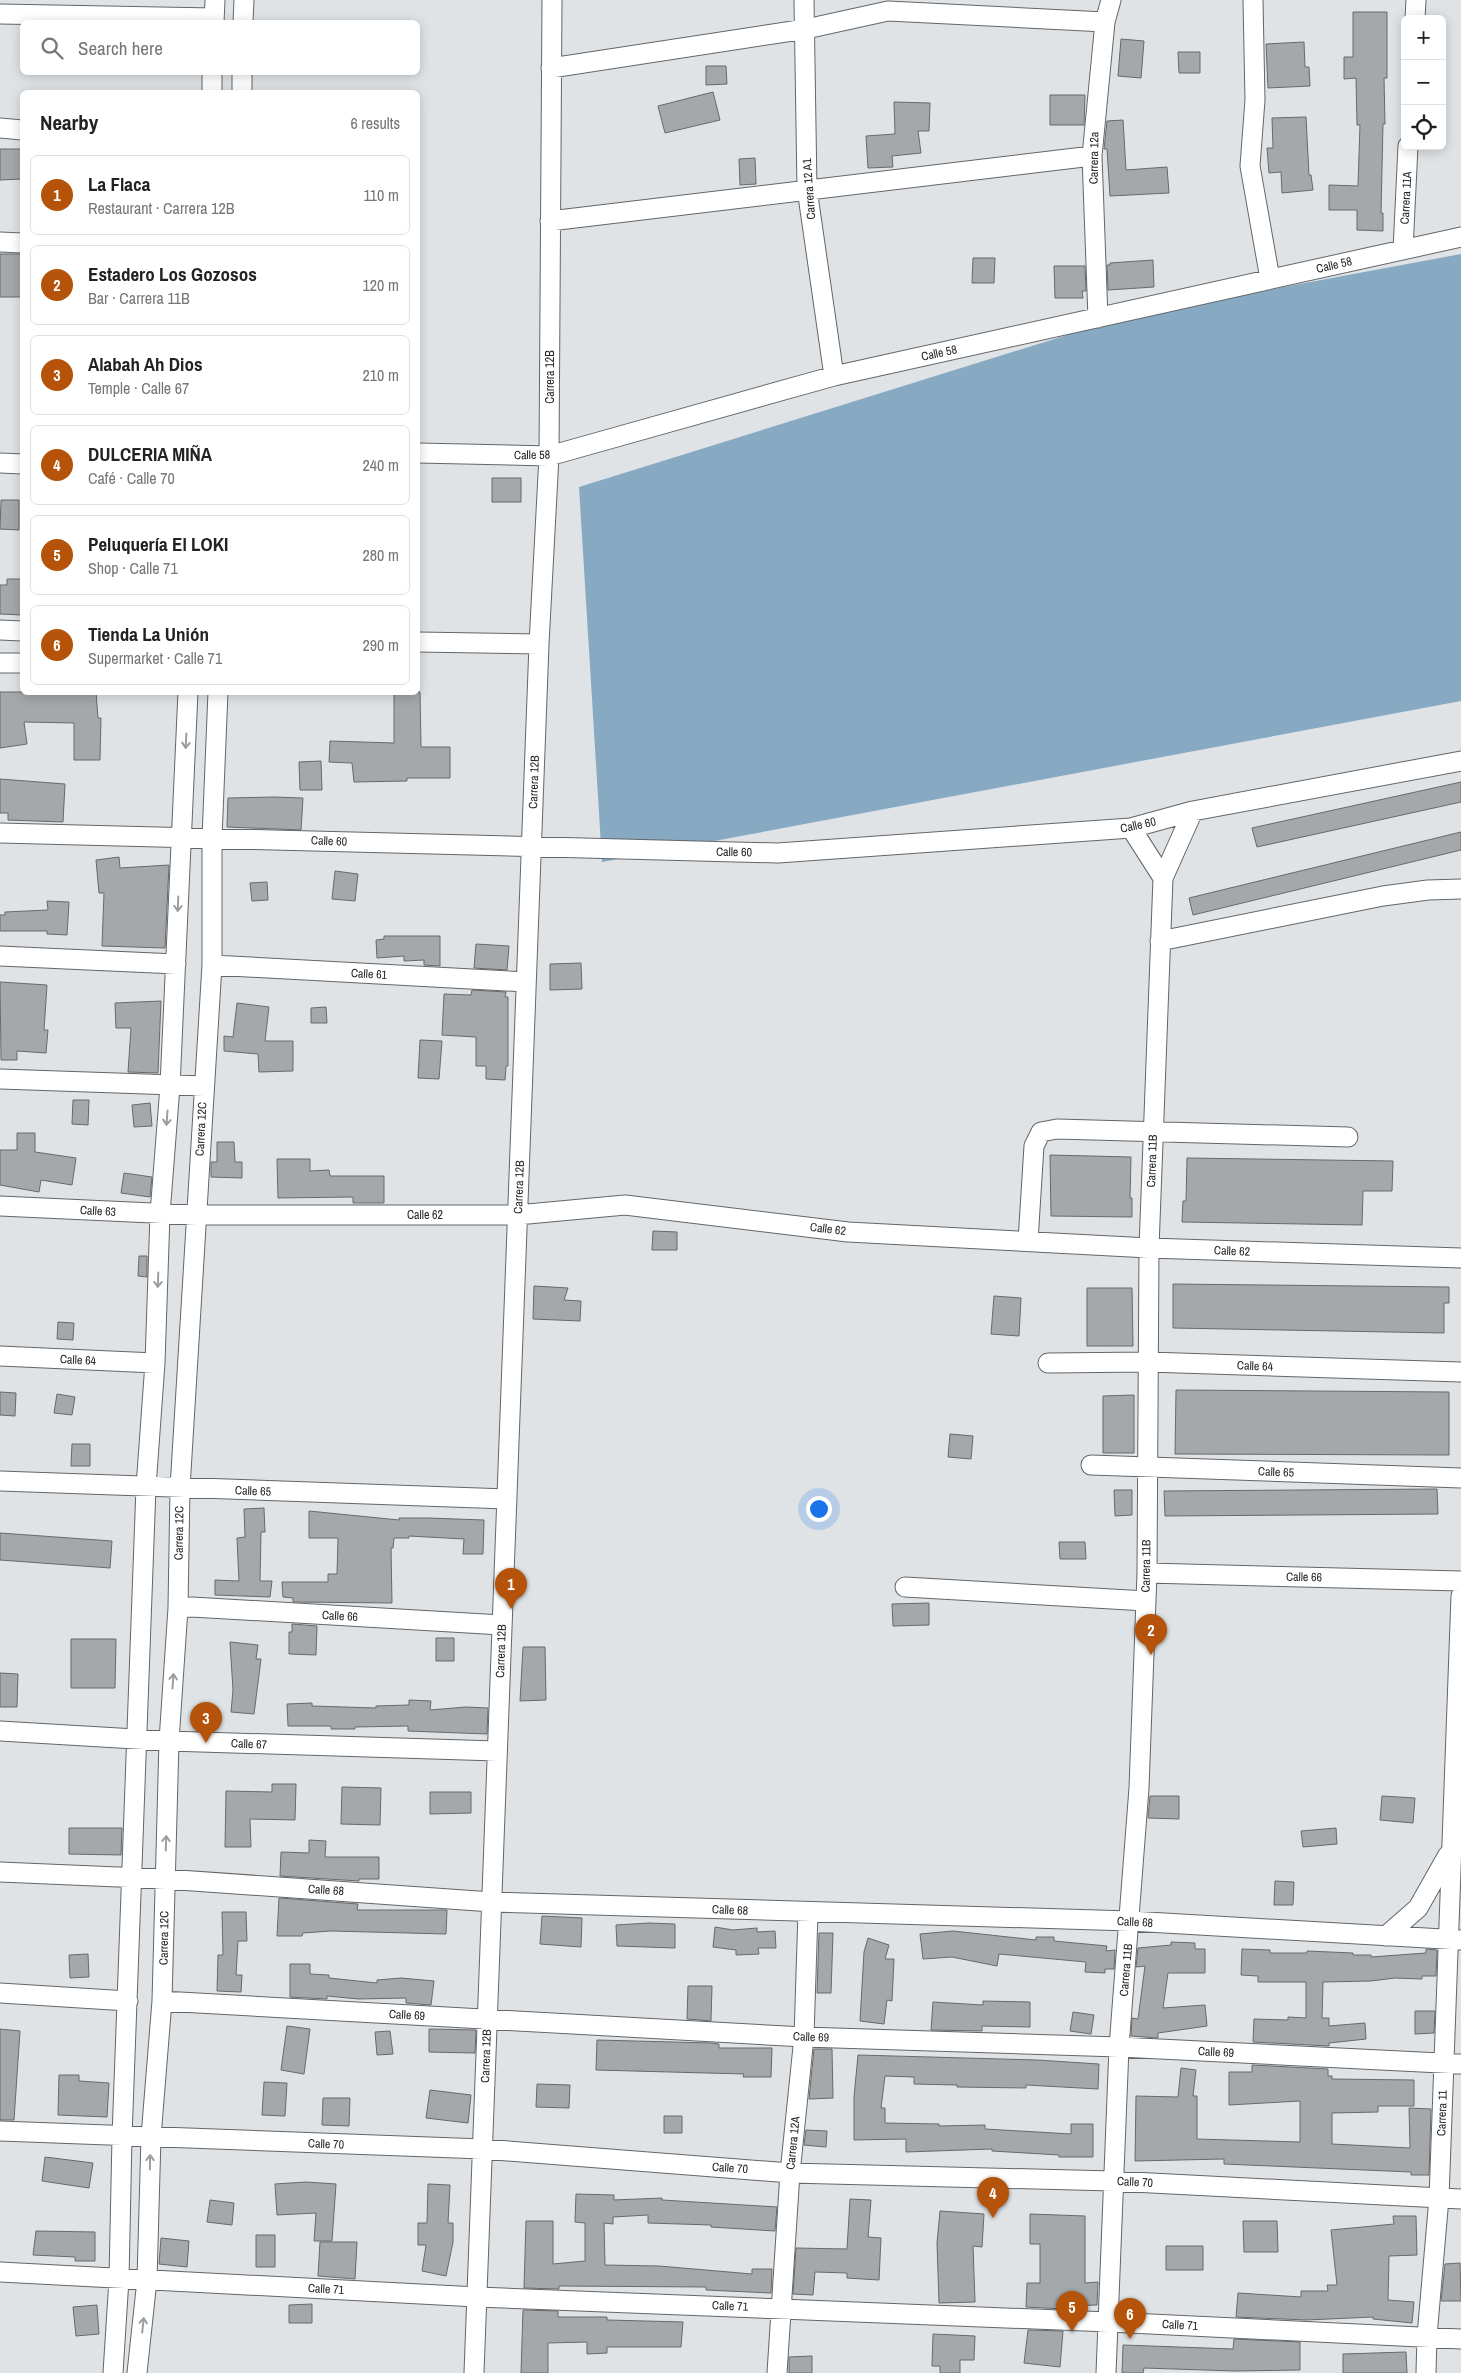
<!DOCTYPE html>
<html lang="en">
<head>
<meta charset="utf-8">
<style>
	body { margin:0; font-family:"Archivo Narrow",sans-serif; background:#f2f2f2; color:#222 }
	.controls { position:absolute; right:15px; top:15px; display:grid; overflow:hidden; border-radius:8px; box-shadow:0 2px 12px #0003 }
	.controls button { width:45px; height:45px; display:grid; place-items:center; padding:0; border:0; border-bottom:1px solid #e0e0e0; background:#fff; color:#222; font:25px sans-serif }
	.you { position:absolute; left:818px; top:1508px; width:18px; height:18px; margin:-12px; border:4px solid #fff; border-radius:50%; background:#1a73e8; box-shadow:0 0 0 8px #1a73e833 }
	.badge { display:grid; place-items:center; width:32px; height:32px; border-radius:50%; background:#b45309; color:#fff; font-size:16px; font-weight:700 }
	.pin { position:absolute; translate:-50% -41px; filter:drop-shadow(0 1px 2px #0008) }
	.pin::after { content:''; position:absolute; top:26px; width:18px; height:15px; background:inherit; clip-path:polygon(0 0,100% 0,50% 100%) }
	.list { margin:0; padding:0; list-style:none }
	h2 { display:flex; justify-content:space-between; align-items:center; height:65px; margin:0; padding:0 20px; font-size:21px }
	h2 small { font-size:16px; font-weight:400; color:#767676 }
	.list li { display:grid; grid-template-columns:32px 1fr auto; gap:15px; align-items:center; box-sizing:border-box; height:80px; margin:0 10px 10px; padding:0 10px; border:1px solid #e0e0e0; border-radius:8px }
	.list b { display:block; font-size:19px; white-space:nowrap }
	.list p { margin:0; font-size:16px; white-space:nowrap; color:#767676 }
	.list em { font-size:16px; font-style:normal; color:#767676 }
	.icon { flex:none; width:28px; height:28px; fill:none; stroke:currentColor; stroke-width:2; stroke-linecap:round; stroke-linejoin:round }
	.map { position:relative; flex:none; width:1461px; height:2373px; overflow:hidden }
	.search { position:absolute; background:#fff; box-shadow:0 2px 12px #0003; left:20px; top:20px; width:400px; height:55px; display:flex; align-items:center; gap:12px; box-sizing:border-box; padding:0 18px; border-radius:8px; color:#767676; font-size:19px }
	.panel { position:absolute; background:#fff; box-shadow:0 2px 12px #0003; left:20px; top:90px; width:400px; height:605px; border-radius:8px }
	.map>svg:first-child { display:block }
	.forest { fill:#88a9c2 }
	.building { fill:#a5a8ab; stroke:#676a6d }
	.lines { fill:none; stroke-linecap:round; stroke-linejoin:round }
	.minor-casing { stroke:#636669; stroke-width:21 }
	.minor { stroke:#fff; stroke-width:19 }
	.oneway { stroke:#9d9d9e }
	.labels { text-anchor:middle; stroke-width:4.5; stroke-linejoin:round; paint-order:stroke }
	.street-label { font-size:12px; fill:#252627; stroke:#fff }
</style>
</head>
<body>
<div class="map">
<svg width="1461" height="2373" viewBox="0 0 1461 2373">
	<rect width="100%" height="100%" fill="#dfe3e6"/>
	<!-- forest -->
	<path class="forest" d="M1461,254v447l-859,161 -23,-375 549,-171z"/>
	<!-- building -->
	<path class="building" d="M1353,12h34v66h-3l1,46h-2l-2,89h2v18l-26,-1v-20h-28v-25l29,1 2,-61h-3l-1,-47 -12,1v-22h9z
		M1121,39l23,2 -3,37 -23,-2z
		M1304,42l1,25h4l1,19 -42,2 -2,-44z
		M1178,52h22v21h-21z
		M706,66h20l1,18 -21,1z
		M713,92l7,28 -55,13 -7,-27z
		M1050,95h35l-1,30h-34z
		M894,102l36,1 -1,28h-11l3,22 -29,3 1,11 -25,1 -2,-32 29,-2z
		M1306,117l3,58h2l2,15 -31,3 -1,-21 -12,1 -2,-25h6l-1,-30z
		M1123,120l3,50 41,-3 2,26 -59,3 -3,-47h-3l3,-28z
		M0,149h22v30l-22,1z
		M755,158l1,26 -16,1 -1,-26z
		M0,254h22l-1,43h-21z
		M973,258h22l-1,25h-22z
		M1153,260l1,27 -46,3 -1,-25h3v-2z
		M1054,266h31l1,25h-4l1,7h-28z
		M492,478h29v24h-29z
		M1,500h18v30l-19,-1z
		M7,579h15v36l-22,-1v-29h7z
		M0,692h96l2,26h3l-1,42h-26v-37l-50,-1 3,22 -27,4z
		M394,692h26l1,55h29v31h-43v3l-53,1 -2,-19 -23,-1 1,-21 64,2z
		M321,761l1,29h-22l-1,-28z
		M0,779l65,5 -2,38 -55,-2v-7h-8z
		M1461,782v20l-204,45 -5,-19z
		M274,797l29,1 -2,32 -74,-3 1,-29z
		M1461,832v18l-268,65 -4,-17z
		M119,857l1,11 49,-3 -4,83 -63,-2 2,-53h-5l-3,-33z
		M335,871l23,3 -3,27 -23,-2z
		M267,882l1,18 -16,1 -2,-18z
		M47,901l22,1 -2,33 -20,-1v-3h-47v-16h5v-3l43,-2z
		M384,936h56v30l-16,-1v-5l-20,1v-5l-27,2 -1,-18 8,-1z
		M476,944l33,2 -2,24 -33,-2z
		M581,963l1,26 -32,1v-26z
		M0,982l47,3 -3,45h4l-2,23 -29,-2v9h-16z
		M472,990l34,2 -1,5h3v69h-2l-1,14 -19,-1v-13h-10v-29l-34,-2 2,-41 27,1z
		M161,1001l-3,72 -30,-1 3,-44h-15l-1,-25z
		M237,1003l32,4 -4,34h28v30l-34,1 -1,-18 -34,-3v-15l9,1z
		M326,1007l1,16h-16v-15z
		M420,1040l22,1 -3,38 -21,-1z
		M73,1100h16l-1,25 -16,-1z
		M150,1103l2,23 -18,1 -2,-22z
		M17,1133h18v19l41,6 -4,27 -31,-5 -2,12 -39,-7v-35h17z
		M217,1142h17l1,20h7v16l-31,-1v-15h6z
		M1050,1155l81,2 -1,41h2v19l-81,-1z
		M1187,1158l206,3 -1,30h-29l-1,34 -180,-3 1,-21h3z
		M277,1159h33v12l19,-1 1,6h54v27h-31v-6l-75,1z
		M124,1173l28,4 -2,20 -29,-4z
		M653,1231l24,1v18h-25z
		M139,1256h8v21l-9,-1z
		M1173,1284l276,3v16h-5v30l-271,-5z
		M534,1286l34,2 -4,12 17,1 -1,20 -47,-2z
		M1087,1288h45l1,58h-46z
		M994,1296l27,2 -2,38 -28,-2z
		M58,1322l16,1 -1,17 -16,-1z
		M1176,1390l273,2v63l-274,-1z
		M0,1392l16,1 -1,23 -15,-1z
		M57,1394l18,3 -3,18 -18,-2z
		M1134,1395v58h-31v-57z
		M950,1434l23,2 -2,23 -23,-2z
		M72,1444h18v22h-19z
		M1437,1489l1,25 -273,2 -1,-25z
		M1114,1490h18v25l-17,1z
		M264,1508l1,24h-4l-1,49h12l-2,16 -55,-2v-15l24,1 -2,-43 8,-1 -1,-28z
		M309,1511l90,9v-2h29l56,2 -1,34h-20l1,-15 -55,-3v2h-15l-1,10h-2l1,55 -99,-1v-4l-10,-1 -1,-15h46v-8h9l1,-36h-29z
		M0,1533l112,8 -2,27 -110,-8z
		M1059,1542h26l1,17h-26z
		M929,1603v22l-36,1 -1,-22z
		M292,1624l25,2 -1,29 -27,-1v-22h3z
		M436,1638h18v23h-18z
		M71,1639h45l-1,49h-44z
		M230,1642l28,3 -2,14h5l-7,55 -23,-2 2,-22z
		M523,1647h22l1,53 -26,1z
		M0,1673l18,1 -1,33h-17z
		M409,1700l22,1 -1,9 36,-3 22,1 -1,26 -79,-3v-5l-53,1v2h-24v-3h-43l-1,-22 25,-1v3l64,2v-2l33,-1z
		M272,1784h24l-1,36 -45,-1 1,28h-26l1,-56 46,1z
		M342,1787l39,1 -1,37 -39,-1z
		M430,1792h41v21l-41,1z
		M1150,1796h29v23l-31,-1z
		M1382,1796l33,2 -2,25 -33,-3z
		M69,1828h53l-1,27 -52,-1z
		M1336,1828l1,16 -34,3 -2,-16z
		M309,1840l17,1 -1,16h54v22h-20v2l-79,-5 1,-24 28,1z
		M1275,1881l19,1 -1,23h-19z
		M279,1898l79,6 -1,6h90l-1,24 -115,-3 -28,2 -1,3h-25z
		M222,1912h24l1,29h-9l-2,34h6l-1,17 -24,-1 1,-36h5z
		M542,1916l40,2 -1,29 -41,-3z
		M649,1923l26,1v24l-58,-2 -1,-21z
		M715,1927l18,3 24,-2v4l18,-1 1,17h-18l1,6 -23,1v-5l-23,-3z
		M953,1931l83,9v-3h18v4l53,5 -1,5 9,-1 -1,19h-9v4l-20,-1 1,-10 -87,-8 -2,12 -45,-9 -29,2 -3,-25z
		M819,1933h14l-2,60h-14z
		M868,1938l21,7 -4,14h9l-2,42 -5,-1 -3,24 -24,-3 4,-69z
		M1171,1942l24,1v6h10v24h-37l-5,35 42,-3 2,21 -49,7v5l-27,-2 1,-18 6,1 7,-53 -9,1 2,-19 33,-3z
		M1242,1949l28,1v3h37v-2l46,2v2h18v2l55,-4v-4l11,1 -1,26h-14v3l-27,-1 -24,3 -48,1 -1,36h7v8l36,-3 1,16 -37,4v3l-76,-4 1,-23 34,1v-3l18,1v-36h-48v-6l-17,-1z
		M88,1954l1,23 -19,1 -1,-23z
		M290,1964h20v10l19,1v3l48,5v-3l24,-2 33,3 -3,24 -25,-2v-5l-47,1 -32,-3v3l-37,-2z
		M688,1986h24l-1,35 -24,-2z
		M983,2001l47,1v25l-48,-1v5l-51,-1 2,-28 50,3z
		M1415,2011h20l-1,22 -19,1z
		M1073,2012l21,3 -3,19 -21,-3z
		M287,2026l23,3 -6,45 -23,-4z
		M0,2029l20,2 -6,89h-14z
		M429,2029l47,1 -1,23 -46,-1z
		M390,2031l3,23 -16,1 -2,-23z
		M597,2040l114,3 8,1v4h53l-1,29h-28l1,-3 -148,-4z
		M814,2049h18l1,49 -24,1z
		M858,2055l179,5 62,4 -1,25 -72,-4v3l-69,-1v-2l-43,-1v-7l-29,-1 -4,32h4v15l54,1v2l46,-1v4l86,5v-10h22v33h-34v-2l-67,-4v-2l-86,3v-13l-52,1v-43z
		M1252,2065l76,4v7h4v3l82,1v26h-36v6l-46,1v31l78,4 -1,-40 22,1 -2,66h-18v-3l-187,-8v-5l-89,2 1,-65 42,1 3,-29 15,2 -3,26h4v43l103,3v-41l-71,4v-33h23z
		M59,2075h20v6l30,2 -2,34 -49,-2z
		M264,2082l23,1 -2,33 -23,-1z
		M537,2084l33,1 -1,23 -33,-1z
		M430,2090l41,5 -3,28 -42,-5z
		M323,2098h27l-1,28 -27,-1z
		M664,2116h18v17h-18z
		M806,2130l21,1 -1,16 -22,-2z
		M45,2157l48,6 -4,25 -47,-7z
		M306,2182l30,2 -4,57h-18l2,-28 -39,2 -2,-31z
		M428,2184l22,1 -2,38h5v19l-7,34 -24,-5 4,-26h-8v-22h9z
		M576,2194l38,1v5l48,-2v2l115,7 -2,24 -64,-4v-2l-63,-2v-8l-35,2v7l-9,-1 1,42 54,1 93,8v-5h20l-1,24 -65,-3v-3l-147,-1v3l-35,-1 2,-67h27v43l32,-3v-38l-10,-1z
		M850,2199l21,1 -3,37 13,1 -2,42 -32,-2v-5l-32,-1 -2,23 -20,-1 3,-46 51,1z
		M210,2200l24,3 -2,22 -25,-3z
		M940,2211l44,3 -2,33 -9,-1 2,56 -36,1 -2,-60z
		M1030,2214l55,2v67l13,-1 -1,23 -33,1v3l-38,-2 1,-24h13v-39h-10z
		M1393,2216h23l1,39 -28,1 -1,44 26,2 -2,21 -39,-4v-2l-67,3 -70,-3 2,-24 63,4v-6h27l-1,-6h10l-6,-55 63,-6z
		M1243,2221h34l1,31h-34z
		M36,2231l59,1v29h-20v-4l-42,-2z
		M256,2235h19v32h-19z
		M161,2238l28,3 -2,26 -28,-3z
		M320,2242h37l-2,37 -37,-3z
		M1166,2246h37v24h-37z
		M1460,2263l1,38h-20l4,-37z
		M312,2304v19h-23v-18z
		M97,2305l2,29 -23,2 -3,-29z
		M523,2310l35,1v6h49v3l76,2 -2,25h-74v6l-20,1v-12l-39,1v30h-27z
		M1028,2330l35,1 -3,36 -36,-4z
		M933,2334l42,2 -1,24h-14v13h-20v-7h-8z
		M1234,2339l66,3v28l-65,1 -91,-3 -1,5h-21l1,-28 110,4z
		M1406,2352l1,21h-64v-19z
		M812,2356v17h-23v-16z"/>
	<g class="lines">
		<!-- minor casing -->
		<g class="minor-casing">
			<path id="minor" d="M804,0l3,189 27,187
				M1253,0l2,100 -5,66 20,113
				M0,14l214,4
				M1415,19l1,-19
				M214,22l1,-22
				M243,22l1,-22
				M551,68l255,-39 82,-18 217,11
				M212,92v-20
				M242,92v-20
				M0,128l22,2
				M550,221l542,-65
				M0,242l22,1
				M1403,250l5,-104
				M1098,318l-6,-162 13,-134 6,-22
				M418,453l131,3 285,-80 627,-139
				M0,463l22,1
				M0,630l22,1
				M418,642l121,2
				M0,663h22
				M1131,828l32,50
				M0,833l778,20 353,-25 62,-17 268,-50
				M1160,941l223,-45 45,-6 33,-1
				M0,956l176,8
				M212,965l314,17
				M0,1079l204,7
				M0,1206l196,9h321l108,-10 223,27 301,16 312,10
				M1028,1241l6,-95 7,-14 16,-3 291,8
				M0,1356l155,7
				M1048,1363l100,-1 313,10
				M1091,1465l370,13
				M0,1481l507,18
				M1147,1573l314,8
				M905,1587l241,14
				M178,1608l14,-1 310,18
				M0,1731l169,10 328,10
				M0,1872l165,7 327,23 638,19 331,19
				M1386,1936l32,-28 30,-53
				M0,1993l128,8
				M162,2001l642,36 315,10 342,17
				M0,2131l483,18 307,24 323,8 348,18
				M0,2272l477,25 632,25 352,17
				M113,2373l6,-94 3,-142 24,-650 9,-124 5,-149 10,-128 18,-394
				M137,2373l10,-93 4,-143 11,-136 7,-260 9,-133 2,-120 32,-523v-127l6,-146
				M474,2373l65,-1729 10,-188 3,-456
				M777,2373l13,-200 14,-136 4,-125
				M1106,2373l13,-326 20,-259 8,-215 2,-325 14,-370 30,-67
				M1426,2373l1,-37 12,-138 22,-602"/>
		</g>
		<!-- minor -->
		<use href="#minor" class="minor"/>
	</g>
	<!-- one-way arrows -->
	<defs><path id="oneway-shaft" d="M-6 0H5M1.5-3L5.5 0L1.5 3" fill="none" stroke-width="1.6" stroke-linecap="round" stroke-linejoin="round" transform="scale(1.25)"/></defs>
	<g class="oneway">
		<use href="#oneway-shaft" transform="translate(186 741) rotate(93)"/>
		<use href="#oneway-shaft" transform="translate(178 904) rotate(92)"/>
		<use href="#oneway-shaft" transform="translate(167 1118) rotate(94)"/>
		<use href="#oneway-shaft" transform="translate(158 1280) rotate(92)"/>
		<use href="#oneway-shaft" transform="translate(173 1681) rotate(-86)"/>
		<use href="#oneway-shaft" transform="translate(166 1843) rotate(-88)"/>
		<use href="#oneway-shaft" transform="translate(150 2162) rotate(-89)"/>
		<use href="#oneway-shaft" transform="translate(143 2325) rotate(-84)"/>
	</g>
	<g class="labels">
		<!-- street labels -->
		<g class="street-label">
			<text transform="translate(1094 158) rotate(-89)" y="4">Carrera 12a</text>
			<text transform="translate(809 189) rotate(-94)" y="4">Carrera 12 A1</text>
			<text transform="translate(1406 198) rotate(-87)" y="4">Carrera 11A</text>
			<text transform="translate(1334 265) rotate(-13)" y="4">Calle 58</text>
			<text transform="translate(939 353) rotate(-12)" y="4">Calle 58</text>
			<text transform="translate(550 377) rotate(-90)" y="4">Carrera 12B</text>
			<text transform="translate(532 455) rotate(-1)" y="4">Calle 58</text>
			<text transform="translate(534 782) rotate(-88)" y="4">Carrera 12B</text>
			<text transform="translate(1138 825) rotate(-12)" y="4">Calle 60</text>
			<text transform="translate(329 841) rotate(2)" y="4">Calle 60</text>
			<text transform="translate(734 852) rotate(1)" y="4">Calle 60</text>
			<text transform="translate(369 974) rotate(3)" y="4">Calle 61</text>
			<text transform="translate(201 1129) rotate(-87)" y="4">Carrera 12C</text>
			<text transform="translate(1152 1161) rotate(-88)" y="4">Carrera 11B</text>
			<text transform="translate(519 1187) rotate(-88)" y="4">Carrera 12B</text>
			<text transform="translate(98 1211) rotate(3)" y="4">Calle 63</text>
			<text x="425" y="1219">Calle 62</text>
			<text transform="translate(828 1229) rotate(7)" y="4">Calle 62</text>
			<text transform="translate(1232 1251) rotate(2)" y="4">Calle 62</text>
			<text transform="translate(78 1360) rotate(3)" y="4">Calle 64</text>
			<text transform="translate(1255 1366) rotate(2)" y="4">Calle 64</text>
			<text transform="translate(1276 1472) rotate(2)" y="4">Calle 65</text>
			<text transform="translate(253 1491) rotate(2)" y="4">Calle 65</text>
			<text transform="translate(179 1533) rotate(-89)" y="4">Carrera 12C</text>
			<text transform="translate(1146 1566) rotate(-89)" y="4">Carrera 11B</text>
			<text transform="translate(1304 1577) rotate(1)" y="4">Calle 66</text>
			<text transform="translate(340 1616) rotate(3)" y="4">Calle 66</text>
			<text transform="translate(501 1651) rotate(-88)" y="4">Carrera 12B</text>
			<text transform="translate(249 1744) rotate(2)" y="4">Calle 67</text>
			<text transform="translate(326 1890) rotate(4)" y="4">Calle 68</text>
			<text transform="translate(730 1910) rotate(2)" y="4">Calle 68</text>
			<text transform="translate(1135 1922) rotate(3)" y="4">Calle 68</text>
			<text transform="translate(164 1938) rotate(-89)" y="4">Carrera 12C</text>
			<text transform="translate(1126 1970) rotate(-85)" y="4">Carrera 11B</text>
			<text transform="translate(407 2015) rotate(3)" y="4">Calle 69</text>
			<text transform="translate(811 2037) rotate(2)" y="4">Calle 69</text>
			<text transform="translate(1216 2052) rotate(3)" y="4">Calle 69</text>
			<text transform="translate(486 2056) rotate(-88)" y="4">Carrera 12B</text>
			<text transform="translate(1442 2113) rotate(-88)" y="4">Carrera 11</text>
			<text transform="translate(793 2143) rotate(-84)" y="4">Carrera 12A</text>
			<text transform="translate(326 2144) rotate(2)" y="4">Calle 70</text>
			<text transform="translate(730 2168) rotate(4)" y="4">Calle 70</text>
			<text transform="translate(1135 2182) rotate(3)" y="4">Calle 70</text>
			<text transform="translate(326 2289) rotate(3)" y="4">Calle 71</text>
			<text transform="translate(730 2306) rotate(2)" y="4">Calle 71</text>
			<text transform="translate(1180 2325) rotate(3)" y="4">Calle 71</text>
		</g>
	</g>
</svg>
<div class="controls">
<button>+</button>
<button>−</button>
<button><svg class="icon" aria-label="locate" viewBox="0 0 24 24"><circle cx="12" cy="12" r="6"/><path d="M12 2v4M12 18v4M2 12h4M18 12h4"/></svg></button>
</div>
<div class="you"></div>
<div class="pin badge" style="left:511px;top:1609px">1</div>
<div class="pin badge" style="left:1151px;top:1655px">2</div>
<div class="pin badge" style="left:206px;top:1743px">3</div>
<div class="pin badge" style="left:993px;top:2218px">4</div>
<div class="pin badge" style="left:1072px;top:2332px">5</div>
<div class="pin badge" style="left:1130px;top:2339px">6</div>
<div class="search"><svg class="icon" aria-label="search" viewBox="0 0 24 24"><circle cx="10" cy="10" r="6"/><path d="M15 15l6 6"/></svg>Search here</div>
<section class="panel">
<h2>Nearby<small>6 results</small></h2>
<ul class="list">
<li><span class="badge">1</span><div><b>La Flaca</b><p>Restaurant · Carrera 12B</p></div><em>110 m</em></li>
<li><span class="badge">2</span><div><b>Estadero Los Gozosos</b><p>Bar · Carrera 11B</p></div><em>120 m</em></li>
<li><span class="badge">3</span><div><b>Alabah Ah Dios</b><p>Temple · Calle 67</p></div><em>210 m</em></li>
<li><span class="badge">4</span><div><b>DULCERIA MIÑA</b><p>Café · Calle 70</p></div><em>240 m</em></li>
<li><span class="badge">5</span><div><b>Peluquería El LOKI</b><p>Shop · Calle 71</p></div><em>280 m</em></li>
<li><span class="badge">6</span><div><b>Tienda La Unión</b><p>Supermarket · Calle 71</p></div><em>290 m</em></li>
</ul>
</section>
</div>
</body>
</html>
